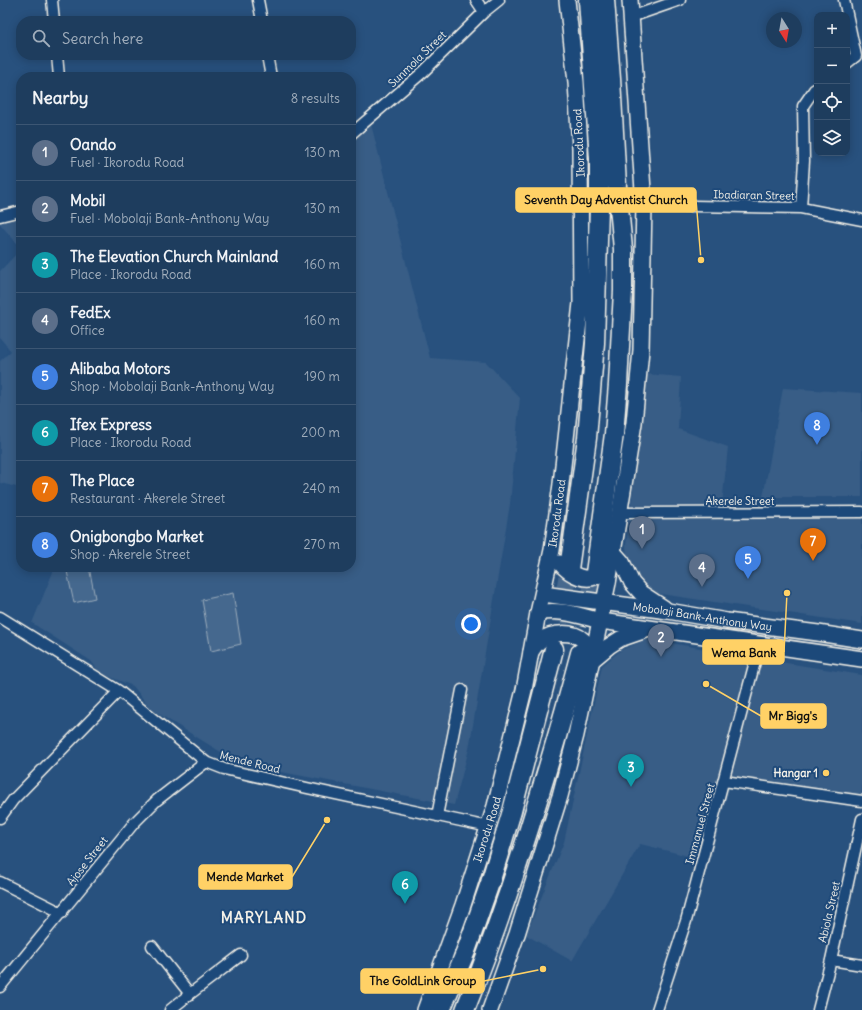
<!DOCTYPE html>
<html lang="en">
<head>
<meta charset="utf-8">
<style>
	body { margin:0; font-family:Delius,sans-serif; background:#264464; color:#f1f3f6 }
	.controls { position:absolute; right:12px; top:12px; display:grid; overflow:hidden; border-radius:8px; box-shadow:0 2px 10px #0003 }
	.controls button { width:36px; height:36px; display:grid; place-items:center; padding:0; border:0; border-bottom:1px solid #3c5673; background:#1e3d5e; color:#f1f3f6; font:20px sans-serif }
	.compass { position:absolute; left:766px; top:12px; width:36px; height:36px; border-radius:50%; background:#1e3d5e; box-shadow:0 2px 10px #0003; rotate:169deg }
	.you { position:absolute; left:471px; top:624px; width:14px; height:14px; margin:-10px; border:3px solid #fff; border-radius:50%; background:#1a73e8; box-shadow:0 0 0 6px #1a73e833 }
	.badge { display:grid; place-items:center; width:26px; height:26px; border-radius:50%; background:#ffd166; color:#fff; font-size:13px; font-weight:700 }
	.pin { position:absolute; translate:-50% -33px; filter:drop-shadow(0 1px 2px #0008) }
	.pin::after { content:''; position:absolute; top:21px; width:14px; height:12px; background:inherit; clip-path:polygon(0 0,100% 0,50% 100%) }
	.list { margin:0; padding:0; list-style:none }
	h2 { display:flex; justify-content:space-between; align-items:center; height:52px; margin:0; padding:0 16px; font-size:17px }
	h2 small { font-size:13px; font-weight:400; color:#a1aebc }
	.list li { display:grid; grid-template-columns:26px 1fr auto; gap:12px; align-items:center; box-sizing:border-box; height:56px; padding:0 16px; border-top:1px solid #3c5673 }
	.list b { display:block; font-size:15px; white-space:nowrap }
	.list p { margin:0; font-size:13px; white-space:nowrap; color:#a1aebc }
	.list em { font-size:13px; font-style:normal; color:#a1aebc }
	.icon { flex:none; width:22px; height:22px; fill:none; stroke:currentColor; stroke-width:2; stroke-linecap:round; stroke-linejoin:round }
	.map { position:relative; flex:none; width:862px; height:1010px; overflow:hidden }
	.search { position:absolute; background:#1e3d5e; box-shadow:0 2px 10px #0003; left:16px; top:16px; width:340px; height:44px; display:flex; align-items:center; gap:10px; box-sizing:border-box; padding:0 14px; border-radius:16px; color:#a1aebc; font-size:15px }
	.panel { position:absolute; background:#1e3d5e; box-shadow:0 2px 10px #0003; left:16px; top:72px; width:340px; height:500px; border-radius:16px }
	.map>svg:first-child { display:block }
	.built { fill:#375d86 }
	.green { fill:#45688e; stroke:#9cacbb }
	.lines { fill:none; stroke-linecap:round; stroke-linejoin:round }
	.highway-tunnel { stroke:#47698e; stroke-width:18; stroke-dasharray:18 9; stroke-linecap:butt }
	.street-casing { stroke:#f4f1e8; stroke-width:13 }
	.primary-casing { stroke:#f4f1e8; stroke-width:18 }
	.highway-casing { stroke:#f4f1e8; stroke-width:21 }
	.street { stroke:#1f4a7a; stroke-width:10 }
	.primary { stroke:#1f4a7a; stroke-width:15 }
	.highway { stroke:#1f4a7a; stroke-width:18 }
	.poi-dot { fill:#ffd166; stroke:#1f4a7a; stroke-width:1.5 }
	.labels { text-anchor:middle; stroke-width:4; stroke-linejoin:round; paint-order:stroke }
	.street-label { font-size:11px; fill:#f4f1e8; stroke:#1f4a7a }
	.poi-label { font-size:11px; font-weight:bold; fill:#f4f1e8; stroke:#1f4a7a; text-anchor:end }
	.district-label { font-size:15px; font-weight:bold; letter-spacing:1px; fill:#f4f1e8; stroke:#1f4a7a }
	.leader { fill:none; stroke:#ffd166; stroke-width:1.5 }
	.callout-dot { fill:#ffd166; stroke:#1f4a7a; stroke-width:1.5 }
	.callout { fill:#ffd166; stroke:#ffd166; stroke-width:1.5 }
	.callout-label { font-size:12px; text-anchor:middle; font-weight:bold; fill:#111 }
</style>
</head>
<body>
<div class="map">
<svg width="862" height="1010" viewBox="0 0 862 1010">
	<rect width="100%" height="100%" fill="#28517e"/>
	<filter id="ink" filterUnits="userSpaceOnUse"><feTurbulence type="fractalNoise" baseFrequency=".025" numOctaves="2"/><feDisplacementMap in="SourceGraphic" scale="8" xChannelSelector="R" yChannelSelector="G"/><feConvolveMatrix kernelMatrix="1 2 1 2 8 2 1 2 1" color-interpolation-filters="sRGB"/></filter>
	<g filter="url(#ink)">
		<!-- built -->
		<path class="built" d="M371,124l59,234 56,4 34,36 -10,106 -41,245 -15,56 -204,-39 -13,-4 -86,-53 -18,-23 -33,-13 -9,-12 -59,-38 23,-56h296v-425z
			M21,216v32l-21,-24v-3z
			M21,249v239l-21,-5v-122l11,-10 -11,-13v-67z
			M646,374l35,3 -3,52 50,18 -7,68 141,2v107l-208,-31 -11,-8 -15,-21 -2,-18z
			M783,388l79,5v104h-99z
			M648,639l126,22 88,14v131l-133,-17 -19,71 -22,-4 -48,-12 -68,117 -46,-26 38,-93 38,-176 19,-16z"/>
		<!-- green -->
		<path class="green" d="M66,567h23l6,31 -21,5z
			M233,593l8,51 -30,7 -9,-51z"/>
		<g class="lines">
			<!-- highway-tunnel -->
			<path class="highway-tunnel" d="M554,649l15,-80
				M580,653l15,-80"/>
			<!-- street casing -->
			<g class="street-casing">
				<path id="street" d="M52,0l2,21
					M258,0l4,21
					M476,0l8,12
					M844,0l12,56
					M631,17l49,-17
					M57,55l2,22
					M267,55l4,22
					M847,63l9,-7
					M351,134l72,-62 61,-60 15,-12
					M644,205l157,3 61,12
					M801,208l3,-47 -1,-55 11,-16 3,-2
					M0,216l21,-5
					M619,513l243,-1
					M0,617l119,74 87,71 18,7 83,19 182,39
					M724,781l138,20
					M437,816l25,-126
					M0,818l13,-18 106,-109
					M0,882l62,31
					M152,946l38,48
					M831,960l31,5
					M0,987l134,-164 23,-23 49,-38
					M170,1010l20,-16 51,-39
					M657,1010l29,-89 74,-278
					M818,1010l13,-50 31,-141"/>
			</g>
			<!-- primary casing -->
			<g class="primary-casing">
				<g id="primary">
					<path d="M560,563c10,12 28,22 43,9 5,-4 8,-13 11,-19l8,9 10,21 9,10 23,15"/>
					<path id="s1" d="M543,594l125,17 59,10 91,12 44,7"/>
					<path d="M538,613c21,-5 42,3 63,8l261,38"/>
					<path d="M531,652c3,-5 6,-9 10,-12 11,-8 32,-9 42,0 6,5 7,14 8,21"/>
					<path d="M591,661l18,-15 11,-7 29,-10"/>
					<path id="s2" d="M425,1010l38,-105 32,-99 29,-116 14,-77 14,-63 9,-66 20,-181 -1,-155 -4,-66 -9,-82"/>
					<path d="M490,1010l27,-76 15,-48 28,-90 16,-61 32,-152 26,-160 7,-73 3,-145 -14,-205"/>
				</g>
			</g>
			<!-- highway casing -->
			<g class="highway-casing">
				<path id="highway" d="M569,569l18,-131 8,-95 4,-137v-47l-11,-159
					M595,573l19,-139 4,-50 5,-93v-42l-6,-63 -6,-107 -6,-79
					M441,1010l25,-59 24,-68 22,-72 42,-162
					M465,1010c29,-72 54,-146 76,-220 14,-46 27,-91 39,-137"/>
			</g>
			<!-- street -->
			<use href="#street" class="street"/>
			<!-- primary -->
			<use href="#primary" class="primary"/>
			<!-- highway -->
			<use href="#highway" class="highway"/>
		</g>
	</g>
	<!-- markers -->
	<circle class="poi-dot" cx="826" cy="773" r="4"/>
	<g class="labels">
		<!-- street labels -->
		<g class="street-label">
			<text transform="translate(417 59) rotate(-44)" y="4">Sunmola Street</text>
			<text transform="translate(579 143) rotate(-93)" y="4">Ikorodu Road</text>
			<text transform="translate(754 195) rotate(1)" y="4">Ibadiaran Street</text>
			<text x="740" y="505">Akerele Street</text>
			<text dy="4" stroke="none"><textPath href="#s2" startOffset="515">Ikorodu Road</textPath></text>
			<text dy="4" stroke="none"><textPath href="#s1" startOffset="161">Mobolaji Bank-Anthony Way</textPath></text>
			<text transform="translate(250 762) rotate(14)" y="4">Mende Road</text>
			<text transform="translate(700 824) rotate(-75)" y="4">Immanuel Street</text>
			<text dy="4" stroke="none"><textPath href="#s2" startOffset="191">Ikorodu Road</textPath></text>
			<text transform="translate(87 861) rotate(-52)" y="4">Ajose Street</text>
			<text transform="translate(829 912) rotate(-77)" y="4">Abiola Street</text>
		</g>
		<!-- poi labels -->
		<g class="poi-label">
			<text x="818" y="777">Hangar 1</text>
		</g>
		<!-- district labels -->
		<g class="district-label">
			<text x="264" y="923">MARYLAND</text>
		</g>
	</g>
	<!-- callouts -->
	<path class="leader" d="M701 260L696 200M787 593L784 652M706 684L761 716M327 820L292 877M543 969L484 981"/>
	<g class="callout-dot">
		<circle cx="701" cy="260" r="4"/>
		<circle cx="787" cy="593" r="4"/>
		<circle cx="706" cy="684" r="4"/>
		<circle cx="327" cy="820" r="4"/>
		<circle cx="543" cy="969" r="4"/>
	</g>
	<g class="callout">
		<rect x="516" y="188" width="180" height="24" rx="4"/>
		<rect x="703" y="640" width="81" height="24" rx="4"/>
		<rect x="761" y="704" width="65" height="24" rx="4"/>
		<rect x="199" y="865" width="93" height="24" rx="4"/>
		<rect x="361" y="969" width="123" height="24" rx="4"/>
	</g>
	<g class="callout-label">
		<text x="606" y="204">Seventh Day Adventist Church</text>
		<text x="744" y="657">Wema Bank</text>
		<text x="793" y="720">Mr Bigg's</text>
		<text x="245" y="881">Mende Market</text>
		<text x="423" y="985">The GoldLink Group</text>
	</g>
</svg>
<div class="controls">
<button>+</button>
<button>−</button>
<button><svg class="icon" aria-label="locate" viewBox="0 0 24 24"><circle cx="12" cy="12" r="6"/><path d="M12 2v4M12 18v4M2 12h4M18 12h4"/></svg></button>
<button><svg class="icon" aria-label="layers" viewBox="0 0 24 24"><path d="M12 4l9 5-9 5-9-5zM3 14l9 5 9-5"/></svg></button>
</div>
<svg class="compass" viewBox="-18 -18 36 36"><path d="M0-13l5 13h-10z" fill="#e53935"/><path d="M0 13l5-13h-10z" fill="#a1aebc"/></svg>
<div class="you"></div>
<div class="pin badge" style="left:642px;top:549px;background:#5c6f8a">1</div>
<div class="pin badge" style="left:661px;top:657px;background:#5c6f8a">2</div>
<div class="pin badge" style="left:631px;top:787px;background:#0f9aa8">3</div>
<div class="pin badge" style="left:702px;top:587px;background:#5c6f8a">4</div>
<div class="pin badge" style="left:748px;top:579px;background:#3f7fe0">5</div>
<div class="pin badge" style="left:405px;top:904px;background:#0f9aa8">6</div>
<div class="pin badge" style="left:813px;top:561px;background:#e8710a">7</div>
<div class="pin badge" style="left:817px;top:445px;background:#3f7fe0">8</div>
<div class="search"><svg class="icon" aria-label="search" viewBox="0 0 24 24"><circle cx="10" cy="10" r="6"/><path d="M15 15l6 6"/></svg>Search here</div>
<section class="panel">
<h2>Nearby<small>8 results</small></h2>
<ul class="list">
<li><span class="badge" style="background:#5c6f8a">1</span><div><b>Oando</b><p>Fuel · Ikorodu Road</p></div><em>130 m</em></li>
<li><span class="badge" style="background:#5c6f8a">2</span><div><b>Mobil</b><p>Fuel · Mobolaji Bank-Anthony Way</p></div><em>130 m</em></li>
<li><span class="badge" style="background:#0f9aa8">3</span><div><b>The Elevation Church Mainland</b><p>Place · Ikorodu Road</p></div><em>160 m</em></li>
<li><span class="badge" style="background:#5c6f8a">4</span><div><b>FedEx</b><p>Office</p></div><em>160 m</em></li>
<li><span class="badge" style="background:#3f7fe0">5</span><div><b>Alibaba Motors</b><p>Shop · Mobolaji Bank-Anthony Way</p></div><em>190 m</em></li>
<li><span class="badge" style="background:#0f9aa8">6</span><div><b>Ifex Express</b><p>Place · Ikorodu Road</p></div><em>200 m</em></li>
<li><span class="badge" style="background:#e8710a">7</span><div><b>The Place</b><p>Restaurant · Akerele Street</p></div><em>240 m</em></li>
<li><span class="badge" style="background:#3f7fe0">8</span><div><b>Onigbongbo Market</b><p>Shop · Akerele Street</p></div><em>270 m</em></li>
</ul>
</section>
</div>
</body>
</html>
